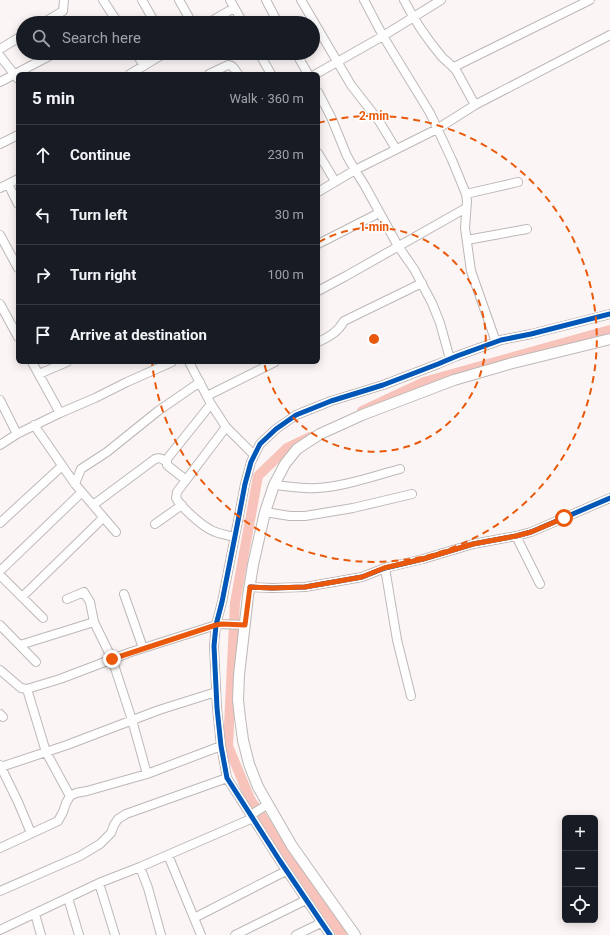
<!DOCTYPE html>
<html lang="en">
<head>
<meta charset="utf-8">
<style>
	body { margin:0; font-family:Roboto,sans-serif; background:#20242c; color:#f1f3f6 }
	.controls { position:absolute; right:12px; bottom:12px; display:grid; overflow:hidden; border-radius:6px; box-shadow:0 2px 10px #0003 }
	.controls button { width:36px; height:36px; display:grid; place-items:center; padding:0; border:0; border-bottom:1px solid #363941; background:#171b24; color:#f1f3f6; font:20px sans-serif }
	.stop { position:absolute; width:12px; height:12px; margin:-9px; border:3px solid #ea580c; border-radius:50%; background:#fff }
	.stop.end { background:#ea580c; border-color:#fff; box-shadow:0 1px 4px #0008 }
	.list { margin:0; padding:0; list-style:none }
	h2 { display:flex; justify-content:space-between; align-items:center; height:52px; margin:0; padding:0 16px; font-size:17px }
	h2 small { font-size:13px; font-weight:400; color:#9ea1a6 }
	.list li { display:grid; grid-template-columns:26px 1fr auto; gap:12px; align-items:center; box-sizing:border-box; height:60px; padding:0 16px; border-top:1px solid #363941 }
	.list b { display:block; font-size:15px; white-space:nowrap }
	.list em { font-size:13px; font-style:normal; color:#9ea1a6 }
	.icon { flex:none; width:22px; height:22px; fill:none; stroke:currentColor; stroke-width:2; stroke-linecap:round; stroke-linejoin:round }
	.map { position:relative; flex:none; width:610px; height:935px; overflow:hidden }
	.search { position:absolute; background:#171b24; box-shadow:0 2px 10px #0003; left:16px; top:16px; width:304px; height:44px; display:flex; align-items:center; gap:10px; box-sizing:border-box; padding:0 14px; border-radius:22px; color:#9ea1a6; font-size:15px }
	.panel { position:absolute; background:#171b24; box-shadow:0 2px 10px #0003; left:16px; top:72px; width:304px; height:292px; border-radius:6px }
	.map>svg:first-child { display:block }
	.lines { fill:none; stroke-linecap:round; stroke-linejoin:round }
	.canal { stroke:#f7c3ba; stroke-width:10 }
	.minor-casing { stroke:#bdb8b7; stroke-width:10 }
	.tertiary-casing { stroke:#bdb8b7; stroke-width:12 }
	.minor { stroke:#fefefe; stroke-width:8 }
	.tertiary { stroke:#fefefe; stroke-width:10 }
	.cycleway-casing { stroke:#fff; stroke-width:8 }
	.cycleway { stroke:#0057b8; stroke-width:5 }
	.route { stroke:#ea580c; stroke-width:5 }
	.ring { fill:none; stroke:#e8590c; stroke-width:2; stroke-dasharray:7 5 }
	.centre { fill:#e8590c; stroke:#fff; stroke-width:2 }
	.ring-label { font-size:12px; text-anchor:middle; font-weight:bold; fill:#e8590c; stroke:#fff; stroke-width:3; stroke-linejoin:round; paint-order:stroke }
</style>
</head>
<body>
<div class="map">
<svg width="610" height="935" viewBox="0 0 610 935">
	<rect width="100%" height="100%" fill="#fbf6f5"/>
	<g class="lines">
		<!-- canal -->
		<path class="canal" d="M362,411l62,-29 186,-52
			M310,437l-23,11 -29,28 -23,127 -7,143 22,53 92,136"/>
		<!-- minor casing -->
		<g class="minor-casing">
			<path id="minor" d="M103,0l15,23
				M142,0l13,23
				M179,0l13,23
				M230,0l13,23
				M266,0l12,23
				M301,0l50,85 28,36 17,28
				M364,0l19,36 47,77 22,47 14,34 1,7 -2,27 6,43 25,71
				M404,0c10,20 23,39 38,57 5,5 11,9 15,15l18,33
				M43,23l20,-12 1,-11
				M208,23l26,-15
				M0,49l23,-14
				M136,53l8,13
				M259,53l12,21
				M296,53l12,21
				M0,56l18,23
				M454,67l136,-67
				M130,74l35,-21
				M209,74l19,-9c5,0 7,5 10,9
				M316,74l67,-38 58,-36
				M0,82l55,-29
				M318,92l13,25 16,39 8,14 10,16 33,60 16,23 18,34 8,20 10,36
				M0,144l18,-9
				M318,153l17,28
				M8,184l10,20
				M0,188l18,-9
				M318,192l37,-22 82,-41 38,-24 135,-70
				M466,194l52,-12
				M0,235l18,33
				M467,240l60,-11
				M318,244l61,-31
				M318,291l28,-15 120,-68
				M0,304l18,33
				M318,342c11,-5 20,-10 26,-21l78,-38
				M32,362l28,51 35,-15 32,-16 45,-20
				M189,362l22,42 15,23 28,28
				M39,374l28,-12
				M207,396l68,-34
				M0,400l17,34
				M34,425l41,59 41,48
				M226,427l-49,65 -1,6c5,9 25,27 35,32 7,4 16,5 24,7
				M0,445l17,-11 43,-21
				M186,480l-19,-15v-6l44,-55
				M75,484l6,-15 26,-17 51,-41 42,-29
				M274,485c14,1 29,4 43,3 26,-1 57,-12 83,-19
				M93,505l62,-46c5,-2 7,0 12,3
				M265,512l25,4h15l48,-8 59,-14
				M0,523l62,-57
				M155,524l27,-19
				M516,536l24,48
				M385,568l12,72 14,56
				M0,571l82,-79
				M0,575l43,43
				M250,587l22,1 33,-1 57,-10 23,-9 38,-9 50,-15 43,-8 15,-4 79,-34
				M124,594l19,54
				M22,597l81,-79
				M67,599l17,-7 6,10 4,20 18,37 20,61 15,54
				M0,625l36,37
				M20,645l74,-23
				M0,670l21,18 6,1 33,-10 71,-27 85,-27 6,-1 23,1
				M27,689l19,63 24,44
				M0,714l3,3
				M0,765l18,37 13,31
				M1,767l66,-22 92,-35 57,-18
				M251,815l17,-11
				M0,848l58,-27 5,-9 3,-9 4,-7 6,-3 11,-2 60,-17 74,-28
				M168,855l33,80
				M140,867l8,21 13,47
				M99,883l16,52
				M0,891l80,-35 20,-12 11,-11 3,-8 4,-6 8,-5 101,-36
				M68,898l11,37
				M35,914l6,21
				M194,918l92,-47
				M0,930l99,-47 41,-16 113,-49
				M235,935l71,-35
				M296,935l25,-12
				M330,935l-50,-74 -53,-83 -6,-32 -4,-38 -3,-62 2,-21 6,-23 16,-81 7,-37 6,-22 9,-18 16,-15 20,-14 35,-14 52,-16 55,-21 19,-8 44,-16 30,-6 79,-20"/>
		</g>
		<!-- tertiary casing -->
		<g class="tertiary-casing">
			<path id="tertiary" d="M355,935l-63,-89 -34,-59 -9,-23 -6,-24 -3,-22 -2,-18 1,-25 9,-79 5,-31 12,-53 9,-27 11,-21 12,-15 23,-15 42,-19 92,-35 55,-16 101,-25"/>
		</g>
		<!-- minor -->
		<use href="#minor" class="minor"/>
		<!-- tertiary -->
		<use href="#tertiary" class="tertiary"/>
		<!-- cycleway casing -->
		<g class="cycleway-casing">
			<path id="cycleway" d="M250,587l22,1 33,-1 57,-10 23,-9 38,-9 50,-15 43,-8 15,-4 79,-34
				M330,935l-50,-74 -53,-83 -6,-32 -4,-38 -3,-62 2,-21 6,-23 16,-81 7,-37 6,-22 9,-18 16,-15 20,-14 35,-14 52,-16 55,-21 19,-8 44,-16 30,-6 79,-20"/>
		</g>
		<!-- cycleway -->
		<use href="#cycleway" class="cycleway"/>
	</g>
	<g class="lines">
		<!-- route -->
		<path class="route" d="M112,659l104,-34 6,-1 23,1 5,-38 22,1 33,-1 57,-10 22,-9 39,-9 50,-15 43,-8 15,-4 33,-14"/>
	</g>
	<!-- distance rings -->
	<g class="ring">
		<path d="M319 242A112 112 0 1 1 264 362"/>
		<path d="M318 123A223 223 0 1 1 152 362"/>
	</g>
	<circle cx="374" cy="339" r="6" class="centre"/>
	<g class="ring-label">
		<text x="374" y="120">2 min</text>
		<text x="374" y="231">1 min</text>
	</g>
</svg>
<div class="controls">
<button>+</button>
<button>−</button>
<button><svg class="icon" aria-label="locate" viewBox="0 0 24 24"><circle cx="12" cy="12" r="6"/><path d="M12 2v4M12 18v4M2 12h4M18 12h4"/></svg></button>
</div>
<div class="stop" style="left:564px;top:518px"></div>
<div class="stop end" style="left:112px;top:659px"></div>
<div class="search"><svg class="icon" aria-label="search" viewBox="0 0 24 24"><circle cx="10" cy="10" r="6"/><path d="M15 15l6 6"/></svg>Search here</div>
<section class="panel">
<h2>5 min<small>Walk · 360 m</small></h2>
<ul class="list">
<li><svg class="icon" aria-label="ahead" viewBox="0 0 24 24"><path d="M12 20V5M6 11l6-6 6 6"/></svg><div><b>Continue</b></div><em>230 m</em></li>
<li><svg class="icon" aria-label="left" viewBox="0 0 24 24"><path d="M17 20v-9H6M10 6l-5 5 5 5"/></svg><div><b>Turn left</b></div><em>30 m</em></li>
<li><svg class="icon" aria-label="right" viewBox="0 0 24 24"><path d="M7 20v-9h11M14 6l5 5-5 5"/></svg><div><b>Turn right</b></div><em>100 m</em></li>
<li><svg class="icon" aria-label="arrive" viewBox="0 0 24 24"><path d="M6 21V4h12l-3 4 3 4H6"/></svg><div><b>Arrive at destination</b></div></li>
</ul>
</section>
</div>
</body>
</html>
